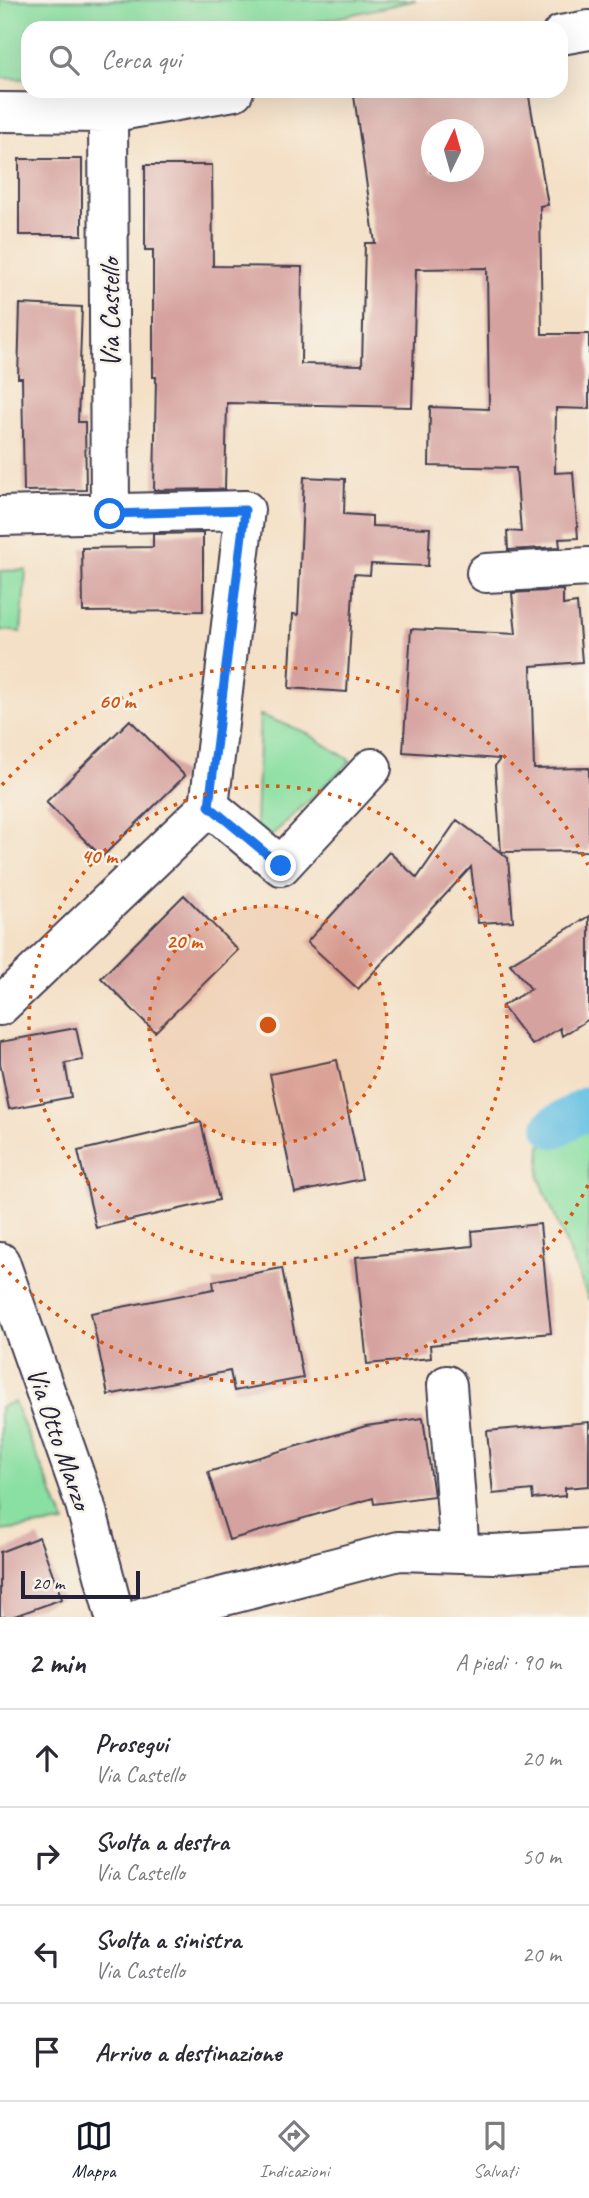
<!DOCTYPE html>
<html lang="it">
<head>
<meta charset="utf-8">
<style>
	body { margin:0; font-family:Caveat,sans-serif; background:#f2f2f3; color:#2b2b33 }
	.compass { position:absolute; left:421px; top:119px; width:63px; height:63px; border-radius:50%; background:#fff; box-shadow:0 7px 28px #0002; rotate:5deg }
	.scale { position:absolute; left:21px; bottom:18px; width:119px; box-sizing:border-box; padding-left:7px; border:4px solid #22223b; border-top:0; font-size:19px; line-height:24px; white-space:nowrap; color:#22223b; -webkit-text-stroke:5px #f7f3e8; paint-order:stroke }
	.stop { position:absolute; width:21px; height:21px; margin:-16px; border:5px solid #1a73e8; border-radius:50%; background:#fff }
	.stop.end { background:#1a73e8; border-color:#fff; box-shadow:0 2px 7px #0008 }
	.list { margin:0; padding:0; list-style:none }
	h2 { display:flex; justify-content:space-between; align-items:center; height:91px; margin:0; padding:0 28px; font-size:30px }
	h2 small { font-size:23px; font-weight:400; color:#7c7c81 }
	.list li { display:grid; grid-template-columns:46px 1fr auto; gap:21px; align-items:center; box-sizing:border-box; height:98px; padding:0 28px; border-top:2px solid #e1e1e2 }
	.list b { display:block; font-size:26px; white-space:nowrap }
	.list p { margin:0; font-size:23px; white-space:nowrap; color:#7c7c81 }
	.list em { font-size:23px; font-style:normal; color:#7c7c81 }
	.icon { flex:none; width:38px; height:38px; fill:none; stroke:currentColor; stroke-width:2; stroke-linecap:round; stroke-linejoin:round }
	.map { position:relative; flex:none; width:589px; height:1617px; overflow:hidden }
	.search { position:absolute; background:#fff; box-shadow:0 7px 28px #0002; left:21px; right:21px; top:21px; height:77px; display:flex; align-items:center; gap:18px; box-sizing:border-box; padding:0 24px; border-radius:21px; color:#7c7c81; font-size:26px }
	.sheet { height:483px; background:#fff }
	nav { display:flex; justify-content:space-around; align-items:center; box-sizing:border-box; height:98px; border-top:2px solid #e1e1e2; background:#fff; font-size:19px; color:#7c7c81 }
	nav a { display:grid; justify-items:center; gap:4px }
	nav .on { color:#111827 }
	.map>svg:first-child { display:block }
	.green { fill:#8adfa2; stroke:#56806e; stroke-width:2 }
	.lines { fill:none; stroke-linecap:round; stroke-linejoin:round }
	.canal { stroke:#64c0e2; stroke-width:42 }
	.building { fill:#d6a29f; fill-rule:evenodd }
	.minor-casing { stroke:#423e50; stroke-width:42 }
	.minor { stroke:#fff; stroke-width:38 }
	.route { stroke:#1a73e8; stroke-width:9 }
	.ring { fill:none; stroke:#d45411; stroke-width:3.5; stroke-dasharray:3.5 7 }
	.labels { text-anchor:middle; stroke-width:5; stroke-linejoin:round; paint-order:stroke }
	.street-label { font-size:28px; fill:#22223b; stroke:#f7f3e8 }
	.centre { fill:#d45411; stroke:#f7f3e8; stroke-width:3.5 }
	.ring-label { font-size:21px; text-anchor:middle; font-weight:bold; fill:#d45411; stroke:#f7f3e8; stroke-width:5; stroke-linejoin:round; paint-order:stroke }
</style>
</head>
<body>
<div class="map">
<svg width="589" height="1617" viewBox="0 0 589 1617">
	<rect width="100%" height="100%" fill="#f7f3e8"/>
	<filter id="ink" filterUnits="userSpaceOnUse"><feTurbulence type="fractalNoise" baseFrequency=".0143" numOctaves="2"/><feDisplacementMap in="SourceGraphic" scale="14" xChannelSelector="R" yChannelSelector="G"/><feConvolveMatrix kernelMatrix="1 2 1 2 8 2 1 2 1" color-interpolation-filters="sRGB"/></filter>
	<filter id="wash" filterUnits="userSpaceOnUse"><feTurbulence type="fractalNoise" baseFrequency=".00686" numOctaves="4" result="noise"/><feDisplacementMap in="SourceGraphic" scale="28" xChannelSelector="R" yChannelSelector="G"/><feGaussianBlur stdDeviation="1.57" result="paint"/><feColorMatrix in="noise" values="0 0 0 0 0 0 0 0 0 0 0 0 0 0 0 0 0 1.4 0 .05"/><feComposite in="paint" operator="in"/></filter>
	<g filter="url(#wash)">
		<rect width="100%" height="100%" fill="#f4e0c6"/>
		<!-- green -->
		<path class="green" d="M0,0h416l-126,28h-262v51l-28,-1z
			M26,570l-5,62 -21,-2v-59z
			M260,715l45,17 46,29 -80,75 -15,-10z
			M589,1118v182l-50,-123 2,-31z
			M14,1402l51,121 -65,8v-124z"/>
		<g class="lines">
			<!-- canal -->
			<path class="canal" d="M554,1127l35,-20"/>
		</g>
		<g id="blocks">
			<!-- building -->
			<path class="building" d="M388,91h140l20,114 -8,1 2,128h47v75l-33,-1 -1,65 18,-1 5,66 -19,1 1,8 -52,3 -1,-19 14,1 -5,-64 -87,-2 1,-59 59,2 -2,-141 -71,1 -4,138 -185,-4 -2,86 -71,1 2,-113h-3v-127h-8v-85h67l1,101 89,1 -1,97 61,1 3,-122h10l-21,-147zM431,130h42v42h-42z
				M19,159h63v76h-63z
				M20,304l62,3 -4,115h7l1,68 -62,1 -2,-113h-4z
				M304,477l41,2 -1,35 28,2v10l58,2 -2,38 -57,-2 -1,11 -16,-1 -7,118 -58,-4 4,-74 5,1z
				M203,533v78l-120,1 -1,-64 71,-1v-13z
				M563,590v15l14,-2 5,59 -51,4 3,103 55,-1v83l-88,1 -6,-86 5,-7 -97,-7 8,-123 105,5 -4,-41z
				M130,720l55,56 -83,81 -56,-55z
				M457,820l51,38 5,63 -35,2 -7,-56 -113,122 -51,-47 82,-90 28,26z
				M184,895l54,55 -83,82 -54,-54z
				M589,916v103l-27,17 -2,-8 -28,17 -30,-39 29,-17 -21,-25z
				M76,1028l7,32 -18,3 6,34 -62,12 -9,-46v-21z
				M337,1060l25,119 -67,14 -25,-119z
				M201,1122l18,78 -123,28 -18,-77z
				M540,1224l11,109 -121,12 1,13 -64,6 -11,-107 117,-11 -1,-15z
				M282,1268l21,110 -69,13 -4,-20 -122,24 -17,-82 123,-24 -1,-8z
				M423,1418l11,78 -60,8 -1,-6 -144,42 -21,-68 158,-46z
				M589,1422v64l-24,2v8l-32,3 -1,-9 -39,4 -6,-63z
				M39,1537l23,62 -50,18h-12v-65z"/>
		</g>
	</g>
	<g filter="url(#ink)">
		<use href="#blocks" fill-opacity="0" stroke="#423e50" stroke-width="2"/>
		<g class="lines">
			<!-- minor casing -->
			<g class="minor-casing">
				<path id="minor" d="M561,35l28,-5
					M0,112l108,1 126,-22
					M108,113l2,401
					M0,516l245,-6 -36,296 -209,200
					M486,573l103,-6
					M209,806l72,60 91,-98
					M0,1262l85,242 30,113
					M447,1385l13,168
					M143,1617l256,-66 94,3 96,-6"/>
			</g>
			<!-- minor -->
			<use href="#minor" class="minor"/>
		</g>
	</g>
	<g class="lines" filter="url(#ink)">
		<!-- route -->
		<path class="route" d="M110,514l135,-4 -36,296 72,60"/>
	</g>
	<!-- distance rings -->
	<circle cx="268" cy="1025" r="119" fill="#d45411" fill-opacity=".12"/>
	<g class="ring">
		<circle cx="268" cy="1025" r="119"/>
		<circle cx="268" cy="1025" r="239"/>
		<path d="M588 1185A358 358 0 0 1 2 1265M2 785A358 358 0 0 1 588 865"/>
	</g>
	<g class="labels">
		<!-- street labels -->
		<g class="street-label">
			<text transform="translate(109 313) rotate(-90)" y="10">Via Castello</text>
			<text transform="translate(60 1438) rotate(71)" y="10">Via Otto Marzo</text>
		</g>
	</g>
	<circle cx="268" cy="1025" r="10" class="centre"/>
	<g class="ring-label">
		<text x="117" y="708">60 m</text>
		<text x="99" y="863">40 m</text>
		<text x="184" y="948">20 m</text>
	</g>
</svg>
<svg class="compass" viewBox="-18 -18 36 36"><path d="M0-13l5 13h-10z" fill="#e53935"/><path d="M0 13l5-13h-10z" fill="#7c7c81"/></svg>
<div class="scale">20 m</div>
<div class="stop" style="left:110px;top:514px"></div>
<div class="stop end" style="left:281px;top:866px"></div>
<div class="search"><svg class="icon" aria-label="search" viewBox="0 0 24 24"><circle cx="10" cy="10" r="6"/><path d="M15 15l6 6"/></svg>Cerca qui</div>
</div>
<section class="sheet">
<h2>2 min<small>A piedi · 90 m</small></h2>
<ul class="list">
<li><svg class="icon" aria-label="ahead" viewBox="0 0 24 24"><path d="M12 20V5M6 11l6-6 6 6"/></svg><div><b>Prosegui</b><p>Via Castello</p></div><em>20 m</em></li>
<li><svg class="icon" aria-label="right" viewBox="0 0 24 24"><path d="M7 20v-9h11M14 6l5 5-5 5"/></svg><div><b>Svolta a destra</b><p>Via Castello</p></div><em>50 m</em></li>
<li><svg class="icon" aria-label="left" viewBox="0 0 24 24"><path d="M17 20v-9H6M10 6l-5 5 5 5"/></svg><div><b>Svolta a sinistra</b><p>Via Castello</p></div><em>20 m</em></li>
<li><svg class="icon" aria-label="arrive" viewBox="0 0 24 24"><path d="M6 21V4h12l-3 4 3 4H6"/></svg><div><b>Arrivo a destinazione</b></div></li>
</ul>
</section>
<nav>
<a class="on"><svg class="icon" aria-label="map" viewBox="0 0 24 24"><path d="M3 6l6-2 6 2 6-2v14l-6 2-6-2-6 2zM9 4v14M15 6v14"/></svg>Mappa</a>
<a><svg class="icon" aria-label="directions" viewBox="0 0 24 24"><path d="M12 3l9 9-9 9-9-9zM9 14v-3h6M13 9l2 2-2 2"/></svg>Indicazioni</a>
<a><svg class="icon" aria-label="saved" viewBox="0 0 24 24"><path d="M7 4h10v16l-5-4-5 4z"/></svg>Salvati</a>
</nav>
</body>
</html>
